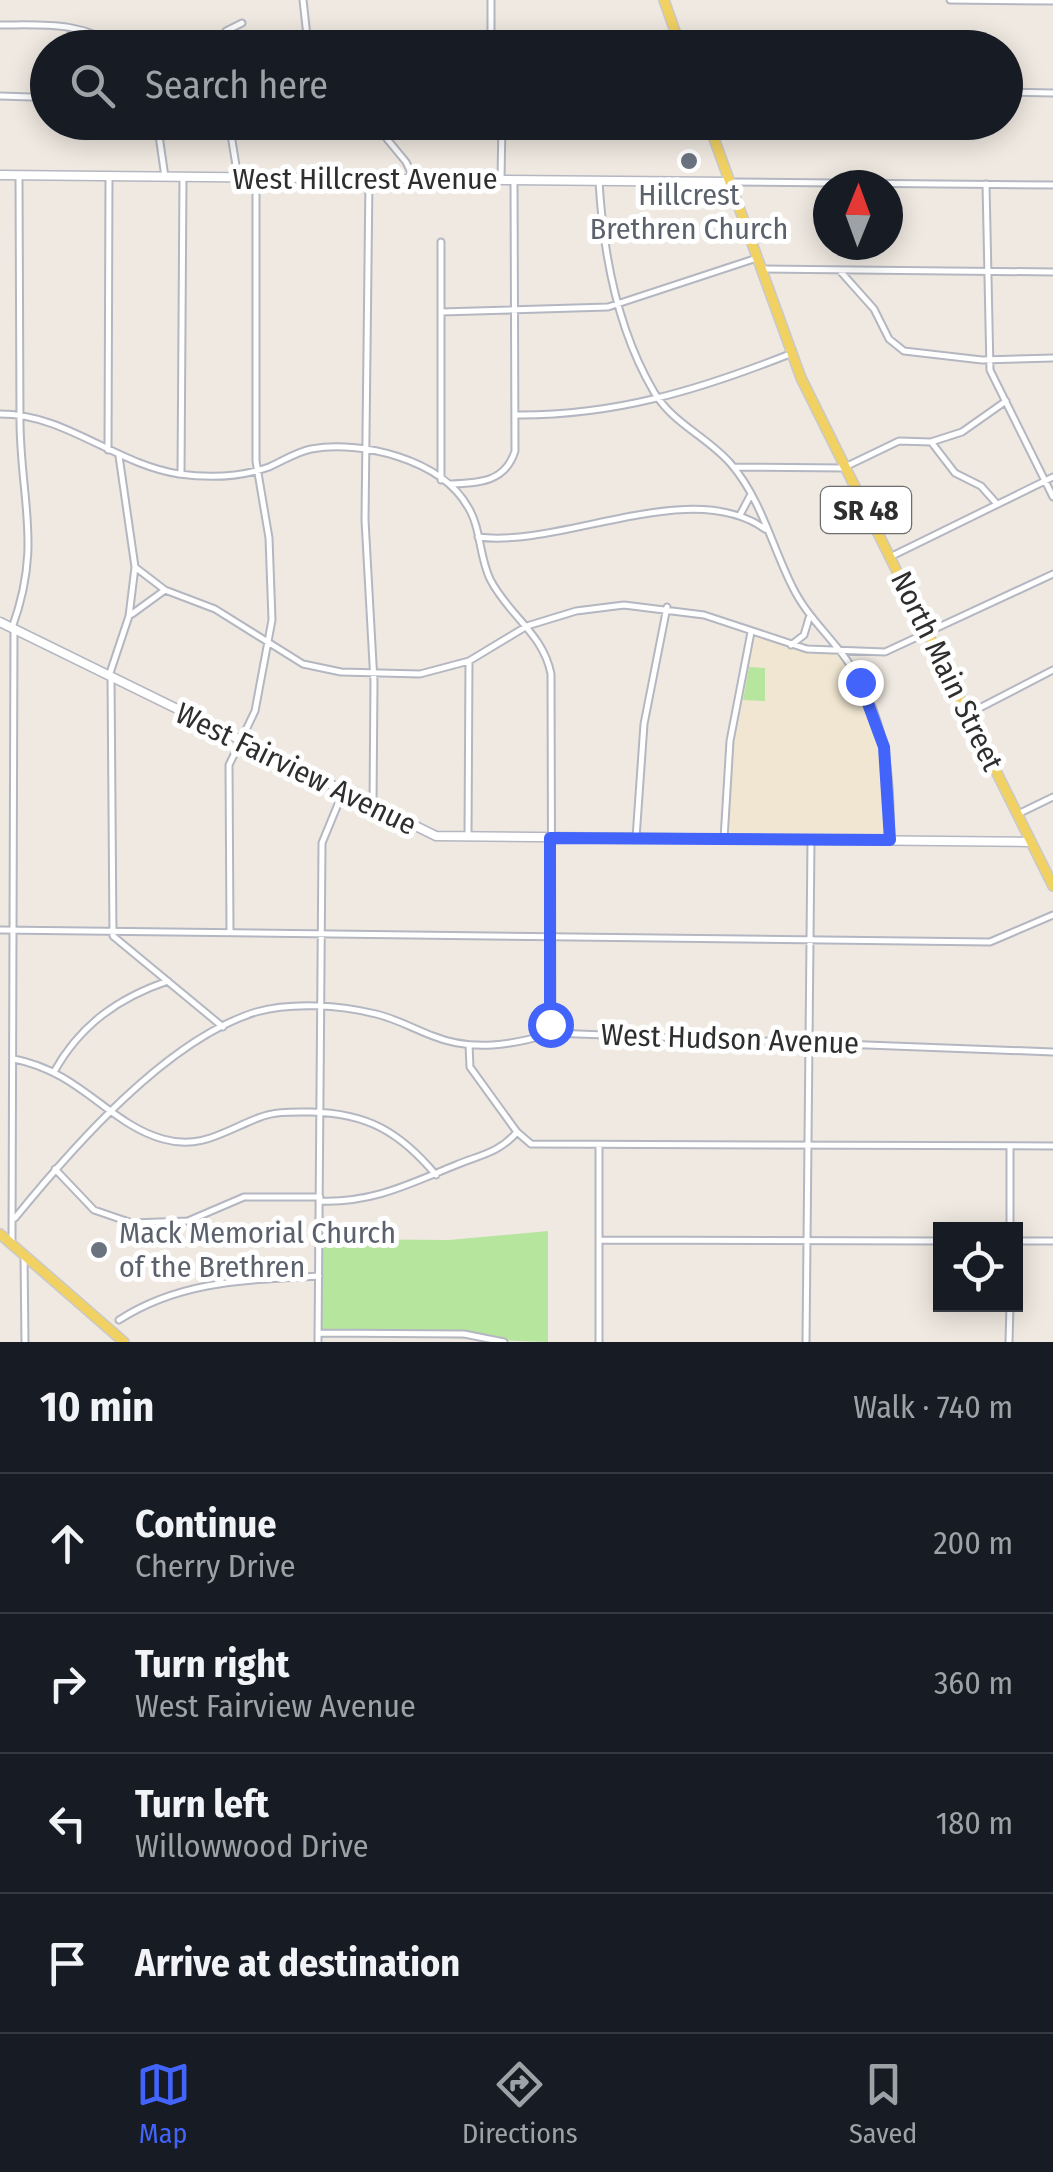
<!DOCTYPE html>
<html lang="en">
<head>
<meta charset="utf-8">
<style>
	body { margin:0; font-family:"Fira Sans Condensed",sans-serif; background:#20242c; color:#f1f3f6 }
	.controls { position:absolute; right:30px; bottom:30px; display:grid; overflow:hidden; border-radius:0px; box-shadow:0 5px 25px #0003 }
	.controls button { width:90px; height:90px; display:grid; place-items:center; padding:0; border:0; border-bottom:2px solid #363941; background:#171b24; color:#f1f3f6; font:50px sans-serif }
	.compass { position:absolute; left:813px; top:170px; width:90px; height:90px; border-radius:50%; background:#171b24; box-shadow:0 5px 25px #0003; rotate:1deg }
	.stop { position:absolute; width:30px; height:30px; margin:-22px; border:8px solid #4264fb; border-radius:50%; background:#fff }
	.stop.end { background:#4264fb; border-color:#fff; box-shadow:0 2px 10px #0008 }
	.list { margin:0; padding:0; list-style:none }
	h2 { display:flex; justify-content:space-between; align-items:center; height:130px; margin:0; padding:0 40px; font-size:42px }
	h2 small { font-size:32px; font-weight:400; color:#9ea1a6 }
	.list li { display:grid; grid-template-columns:65px 1fr auto; gap:30px; align-items:center; box-sizing:border-box; height:140px; padding:0 40px; border-top:2px solid #363941 }
	.list b { display:block; font-size:38px; white-space:nowrap }
	.list p { margin:0; font-size:32px; white-space:nowrap; color:#9ea1a6 }
	.list em { font-size:32px; font-style:normal; color:#9ea1a6 }
	.icon { flex:none; width:55px; height:55px; fill:none; stroke:currentColor; stroke-width:2; stroke-linecap:round; stroke-linejoin:round }
	.map { position:relative; flex:none; width:1053px; height:1342px; overflow:hidden }
	.search { position:absolute; background:#171b24; box-shadow:0 5px 25px #0003; left:30px; right:30px; top:30px; height:110px; display:flex; align-items:center; gap:25px; box-sizing:border-box; padding:0 35px; border-radius:55px; color:#9ea1a6; font-size:38px }
	.sheet { height:690px; background:#171b24 }
	nav { display:flex; justify-content:space-around; align-items:center; box-sizing:border-box; height:140px; border-top:2px solid #363941; background:#171b24; font-size:28px; color:#9ea1a6 }
	nav a { display:grid; justify-items:center; gap:5px }
	nav .on { color:#4264fb }
	.map>svg:first-child { display:block }
	.education { fill:#f0e6d1 }
	.green { fill:#b6e59e }
	.lines { fill:none; stroke-linecap:round; stroke-linejoin:round }
	.street-casing { stroke:#b4b7c1; stroke-width:9 }
	.secondary-casing { stroke:#b4b7c1; stroke-width:11 }
	.primary-casing { stroke:#c9c9c9; stroke-width:12 }
	.street { stroke:#fff; stroke-width:5 }
	.secondary { stroke:#fff; stroke-width:8 }
	.primary { stroke:#f2d163; stroke-width:9 }
	.route { stroke:#4264fb; stroke-width:12 }
	.worship-dot { fill:#6b7280; stroke:#fff; stroke-width:4 }
	.labels { text-anchor:middle; stroke-width:10; stroke-linejoin:round; paint-order:stroke }
	.shield { fill:#fff; stroke:#6d6d6d; stroke-width:2.5 }
	.shield-label { font-size:28px; font-weight:bold; fill:#2e2e2e }
	.street-label { font-size:30px; fill:#2e2e2e; stroke:#fff }
	.worship-label { font-size:30px; fill:#5b616d; stroke:#fff }
</style>
</head>
<body>
<div class="map">
<svg width="1053" height="1342" viewBox="0 0 1053 1342">
	<rect width="100%" height="100%" fill="#efe9e1"/>
	<!-- education -->
	<path class="education" d="M751,632l56,17 34,4 27,43 18,61 4,83 -166,-1 6,-98z"/>
	<!-- green -->
	<path class="green" d="M749,667l16,1v33l-22,-1z
		M548,1231v111l-230,-9 2,-94 129,1z"/>
	<g class="lines">
		<!-- street casing -->
		<g class="street-casing">
			<path id="street" d="M303,0l5,45
				M950,0l103,1
				M0,25c42,0 83,-4 118,23
				M491,41v-41
				M308,46l369,-7
				M216,48l10,-17 16,-8
				M1006,92l47,1
				M0,96l31,1
				M157,122l8,55
				M229,122l9,56
				M373,122l33,40 8,17
				M369,179l-4,341 9,162 -1,122
				M501,180l1,-58
				M599,181c4,72 18,148 55,211 19,32 54,45 77,72 30,35 41,82 61,122 14,29 36,48 54,73 39,53 46,117 44,181
				M732,182l321,3
				M986,184l4,186 63,127
				M763,269l290,3
				M841,272l33,37 15,30 15,12 78,9 71,-2
				M441,312l167,-5 149,-49
				M0,414c66,0 115,50 179,60 29,4 62,3 90,-7 14,-6 27,-15 42,-18 50,-9 130,10 157,58 13,21 11,49 22,72 18,36 53,54 61,95l1,359
				M515,415c99,1 184,-25 275,-61
				M932,443l23,30 26,13 16,18
				M108,450l1,-274
				M734,467l111,1
				M845,467l54,-26 32,1 31,-10 44,-31
				M181,474l2,-297
				M441,480v-238
				M449,484c29,-1 56,-1 66,-33l-1,-271
				M740,515l10,-19
				M478,537c84,11 213,-61 287,-8
				M890,557l163,-80
				M135,567l30,23 50,19 88,55 38,8 79,2 49,-13 58,-35 49,-15 48,-6 80,10 103,34 78,3 168,-78
				M132,614l33,-24
				M12,628c30,-82 9,-125 8,-205 0,-83 -1,-165 -1,-247
				M791,645l13,-10 5,-17
				M109,676l20,-60 6,-49 -16,-111
				M111,677l2,259 110,91
				M968,714l85,-44
				M1018,814l35,-17
				M468,837l1,-176
				M636,838l8,-114 23,-117
				M724,839l6,-98 21,-109
				M0,930l990,12 63,-27
				M230,931l-1,-166 26,-54 17,-91 -3,-82 -13,-77v-282
				M469,1045l1,22 47,65 14,12 522,2
				M14,1059c67,13 95,65 149,80 38,11 61,-8 95,-21 17,-7 35,-6 53,-6 56,1 89,20 125,63
				M54,1072c26,-47 64,-74 114,-91
				M599,1145v197
				M55,1169l39,41 38,13 56,-2 56,-24h76
				M320,1201c53,2 89,-17 136,-36 24,-10 43,-12 61,-33
				M15,1218c57,-70 152,-179 241,-206 36,-10 84,-7 120,2 21,5 38,15 57,22 39,16 80,9 119,-3l501,19
				M1010,1230v-84
				M599,1240l341,1
				M12,1241l2,-612
				M1016,1241h37
				M24,1255l1,87
				M119,1320c62,-40 129,-40 200,-44
				M318,1333l146,1 40,8
				M318,1342l4,-499 21,-51
				M806,1342l5,-502
				M1009,1342l1,-38"/>
		</g>
		<!-- secondary casing -->
		<g class="secondary-casing">
			<path id="secondary" d="M0,175l729,7
				M0,622l436,214 595,6"/>
		</g>
		<!-- primary casing -->
		<g class="primary-casing">
			<path id="primary" d="M664,0l17,48
				M708,122l93,256 252,508
				M0,1234l124,108"/>
		</g>
		<!-- street -->
		<use href="#street" class="street"/>
		<!-- secondary -->
		<use href="#secondary" class="secondary"/>
		<!-- primary -->
		<use href="#primary" class="primary"/>
	</g>
	<g class="lines">
		<!-- route -->
		<path class="route" d="M550,1024v-186l340,2 -6,-93 -24,-65"/>
	</g>
	<!-- markers -->
	<g class="worship-dot">
		<circle cx="689" cy="161" r="10"/>
		<circle cx="99" cy="1250" r="10"/>
	</g>
	<g class="labels">
		<!-- shield labels -->
		<rect class="shield" x="821" y="487" width="90" height="46" rx="8"/>
		<g class="shield-label">
			<text x="866" y="520">SR 48</text>
		</g>
		<!-- street labels -->
		<g class="street-label">
			<text x="365" y="189">West Hillcrest Avenue</text>
			<text transform="translate(947 671) rotate(64)" y="10">North Main Street</text>
			<text transform="translate(296 769) rotate(26)" y="10">West Fairview Avenue</text>
			<text transform="translate(730 1039) rotate(2)" y="10">West Hudson Avenue</text>
		</g>
		<!-- worship labels -->
		<g class="worship-label">
			<text x="689" y="205">Hillcrest<tspan x="689" dy="34">Brethren Church</tspan></text>
			<text x="119" y="1243" text-anchor="start">Mack Memorial Church<tspan x="119" dy="34">of the Brethren</tspan></text>
		</g>
	</g>
</svg>
<div class="controls">
<button><svg class="icon" aria-label="locate" viewBox="0 0 24 24"><circle cx="12" cy="12" r="6"/><path d="M12 2v4M12 18v4M2 12h4M18 12h4"/></svg></button>
</div>
<svg class="compass" viewBox="-18 -18 36 36"><path d="M0-13l5 13h-10z" fill="#e53935"/><path d="M0 13l5-13h-10z" fill="#9ea1a6"/></svg>
<div class="stop" style="left:550px;top:1024px"></div>
<div class="stop end" style="left:860px;top:682px"></div>
<div class="search"><svg class="icon" aria-label="search" viewBox="0 0 24 24"><circle cx="10" cy="10" r="6"/><path d="M15 15l6 6"/></svg>Search here</div>
</div>
<section class="sheet">
<h2>10 min<small>Walk · 740 m</small></h2>
<ul class="list">
<li><svg class="icon" aria-label="ahead" viewBox="0 0 24 24"><path d="M12 20V5M6 11l6-6 6 6"/></svg><div><b>Continue</b><p>Cherry Drive</p></div><em>200 m</em></li>
<li><svg class="icon" aria-label="right" viewBox="0 0 24 24"><path d="M7 20v-9h11M14 6l5 5-5 5"/></svg><div><b>Turn right</b><p>West Fairview Avenue</p></div><em>360 m</em></li>
<li><svg class="icon" aria-label="left" viewBox="0 0 24 24"><path d="M17 20v-9H6M10 6l-5 5 5 5"/></svg><div><b>Turn left</b><p>Willowwood Drive</p></div><em>180 m</em></li>
<li><svg class="icon" aria-label="arrive" viewBox="0 0 24 24"><path d="M6 21V4h12l-3 4 3 4H6"/></svg><div><b>Arrive at destination</b></div></li>
</ul>
</section>
<nav>
<a class="on"><svg class="icon" aria-label="map" viewBox="0 0 24 24"><path d="M3 6l6-2 6 2 6-2v14l-6 2-6-2-6 2zM9 4v14M15 6v14"/></svg>Map</a>
<a><svg class="icon" aria-label="directions" viewBox="0 0 24 24"><path d="M12 3l9 9-9 9-9-9zM9 14v-3h6M13 9l2 2-2 2"/></svg>Directions</a>
<a><svg class="icon" aria-label="saved" viewBox="0 0 24 24"><path d="M7 4h10v16l-5-4-5 4z"/></svg>Saved</a>
</nav>
</body>
</html>
